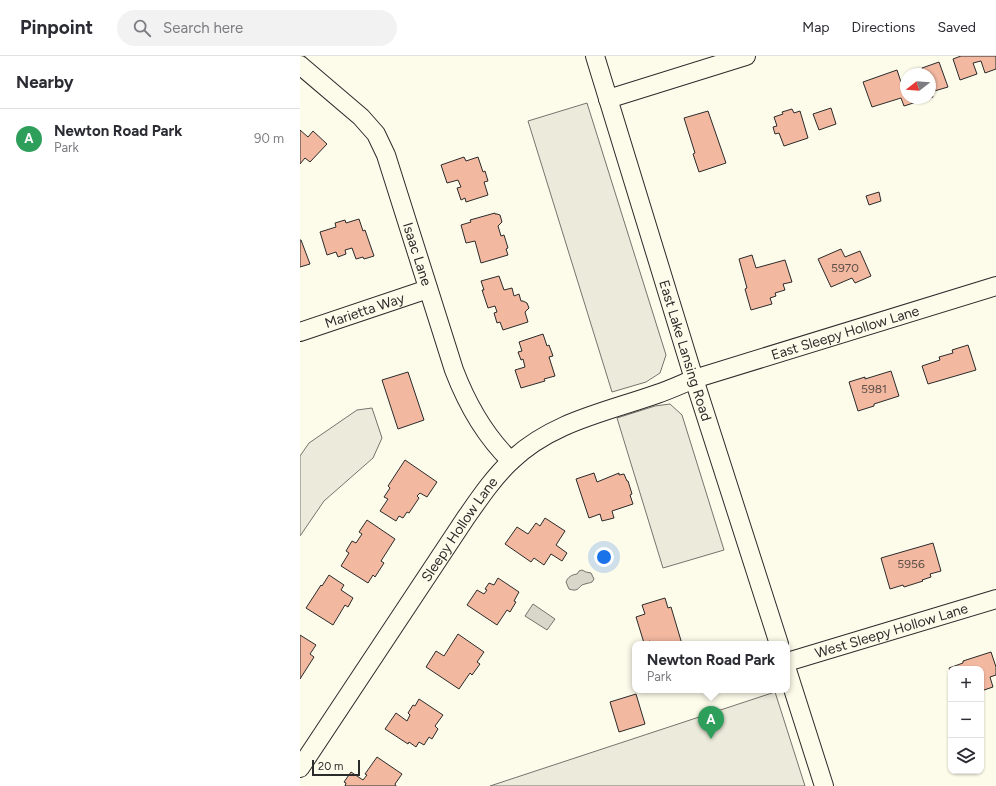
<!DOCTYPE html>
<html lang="en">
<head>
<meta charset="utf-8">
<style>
	body { margin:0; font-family:Figtree,sans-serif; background:#f2f2f3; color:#2b2b33 }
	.controls { position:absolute; right:12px; bottom:12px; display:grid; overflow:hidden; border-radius:8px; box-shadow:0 1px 3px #0004 }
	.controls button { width:36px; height:36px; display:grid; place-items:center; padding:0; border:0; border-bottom:1px solid #e1e1e2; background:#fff; color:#2b2b33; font:20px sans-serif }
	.compass { position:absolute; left:600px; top:12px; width:36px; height:36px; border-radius:50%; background:#fff; box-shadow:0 1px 3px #0004; rotate:253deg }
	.scale { position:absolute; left:12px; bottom:10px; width:48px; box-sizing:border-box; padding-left:4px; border:2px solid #2b2b2b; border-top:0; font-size:11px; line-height:14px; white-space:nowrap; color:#2b2b2b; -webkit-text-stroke:3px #fdfbea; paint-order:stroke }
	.you { position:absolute; left:304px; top:501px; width:14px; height:14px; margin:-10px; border:3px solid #fff; border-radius:50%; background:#1a73e8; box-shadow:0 0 0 6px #1a73e833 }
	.badge { display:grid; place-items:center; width:26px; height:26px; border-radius:50%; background:#c62828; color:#fff; font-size:13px; font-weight:700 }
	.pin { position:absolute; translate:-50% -33px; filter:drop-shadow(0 1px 2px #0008) }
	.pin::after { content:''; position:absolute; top:21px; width:14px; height:12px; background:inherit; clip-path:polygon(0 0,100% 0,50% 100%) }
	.popup { position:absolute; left:332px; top:585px; width:158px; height:52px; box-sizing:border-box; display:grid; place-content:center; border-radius:8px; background:#fff; filter:drop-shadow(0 1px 3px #0005); font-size:13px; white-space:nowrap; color:#7c7c81 }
	.popup b { font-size:15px; color:#2b2b33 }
	.popup::after { content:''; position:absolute; left:50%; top:100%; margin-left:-8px; border:8px solid transparent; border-top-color:#fff }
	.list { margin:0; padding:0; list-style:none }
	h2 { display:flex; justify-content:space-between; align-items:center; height:52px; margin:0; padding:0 16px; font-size:17px }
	h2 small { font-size:13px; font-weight:400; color:#7c7c81 }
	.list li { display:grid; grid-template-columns:26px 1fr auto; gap:12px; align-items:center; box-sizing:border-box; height:60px; padding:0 16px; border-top:1px solid #e1e1e2 }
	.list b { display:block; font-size:15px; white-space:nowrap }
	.list p { margin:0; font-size:13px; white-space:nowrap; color:#7c7c81 }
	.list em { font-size:13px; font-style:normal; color:#7c7c81 }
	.icon { flex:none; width:22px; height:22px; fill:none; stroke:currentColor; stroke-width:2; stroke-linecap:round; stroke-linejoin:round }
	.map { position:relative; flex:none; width:696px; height:730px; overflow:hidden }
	header { display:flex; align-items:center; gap:24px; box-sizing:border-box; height:56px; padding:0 20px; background:#fff; border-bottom:1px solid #e1e1e2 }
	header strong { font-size:19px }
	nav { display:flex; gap:22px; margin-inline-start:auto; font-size:14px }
	.search { width:280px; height:36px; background:#f2f2f3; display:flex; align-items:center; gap:10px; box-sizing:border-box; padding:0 14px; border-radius:22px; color:#7c7c81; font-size:15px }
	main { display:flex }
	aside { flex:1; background:#fff }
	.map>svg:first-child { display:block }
	.green { fill:#ecebdb; stroke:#74746e }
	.water { fill:#d8d7c9; stroke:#74746e }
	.building { fill:#f2b8a0; stroke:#2b2b2b }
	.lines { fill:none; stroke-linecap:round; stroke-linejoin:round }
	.minor-casing { stroke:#2b2b2b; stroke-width:20 }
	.minor { stroke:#fdfbea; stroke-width:18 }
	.labels { text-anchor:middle; stroke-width:3; stroke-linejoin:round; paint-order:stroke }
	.number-label { font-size:12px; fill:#5d4e48 }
	.street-label { font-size:14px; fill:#2b2b2b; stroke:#fdfbea }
</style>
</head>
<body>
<header>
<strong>Pinpoint</strong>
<div class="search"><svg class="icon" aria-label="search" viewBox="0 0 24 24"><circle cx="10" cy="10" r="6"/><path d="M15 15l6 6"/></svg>Search here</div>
<nav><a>Map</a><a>Directions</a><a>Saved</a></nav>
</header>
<main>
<aside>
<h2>Nearby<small></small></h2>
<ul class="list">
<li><span class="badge" style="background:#2e9e5b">A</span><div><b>Newton Road Park</b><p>Park</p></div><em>90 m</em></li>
</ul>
</aside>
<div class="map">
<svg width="696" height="730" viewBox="0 0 696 730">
	<rect width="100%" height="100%" fill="#fdfbea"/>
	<!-- green -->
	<path class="green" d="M287,47l79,252 -6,18 -14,9 -34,10 -84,-271z
		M370,348l12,11 42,135 -61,18 -46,-150 38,-12z
		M72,352l10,30 -9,20 -49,43 -24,35v-80l9,-13 48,-33z
		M475,636l30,94h-315z"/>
	<!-- water -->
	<path class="water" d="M282,514l4,2 5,1 3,6 -2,3c-2,1 -4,1 -7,2 -7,1 -5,9 -16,5l-3,-7c2,-5 5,-7 11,-8l2,-3z
		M233,548l22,15 -8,11 -22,-14z"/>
	<!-- building -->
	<path class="building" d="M661,0h35v13l-11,4 -4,-12 -8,2 4,11 -17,6 -7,-21z
		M639,6l9,25 -17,5 2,5 -3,1v-24h-6l-2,-6z
		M597,14l4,12 5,-2v18h23l-25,8 -3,-8 -29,9 -9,-25z
		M531,52l5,16 -17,6 -6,-16z
		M492,53l2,4 6,-2 8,27 -24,8 -5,-13 -4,1 -2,-7 4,-1 -3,-9 9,-3 -1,-2z
		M408,55l18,52 -27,9 -6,-18 2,-1 -11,-35z
		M0,74l8,7 5,-6 14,13 -17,18 -5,-4 -5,6z
		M164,101l2,4 12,-4 5,15 2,-1 3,10 -4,1 4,13 -22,7 -1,-4 -4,2 -4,-12 4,-1 -3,-7 -11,3 -6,-18z
		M579,136l2,9 -12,4 -3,-9z
		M195,157v1h2l3,1 2,7 -4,4 3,10 3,-1 4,13 -2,1 2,6 -27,8 -6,-22 -9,2 -5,-18 10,-3 -1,-2z
		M59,163l4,12 2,-1 9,26 -10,3 -1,-2 -7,2 -4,-11 -7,2 1,4 -8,3 -2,-5 -9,3 -7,-23 16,-5 -1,-4 10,-3 1,3z
		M0,184h1l9,24 -10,3z
		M541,193l4,8 15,-6 11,25 -16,7 -3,-5 -21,9 -13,-28z
		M452,199l4,13 29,-8 7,22 -9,2 2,6 -10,3 1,3 -6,2 2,6 -21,6 -6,-21 2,-1 -8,-29z
		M199,220l5,14 8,-2 2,8 5,-2 2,7h2l4,2 2,5 -4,4 3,10 -25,8 -3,-8 -3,1 -3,-10 3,-1 -2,-6 -7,2 -6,-18h2l-3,-9z
		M243,278l4,12 2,-1 4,11 -4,1 6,19 -11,3 1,2 -24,7 -6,-18 10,-3 -2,-8 -2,1 -3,-8 4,-1 -3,-9z
		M668,289l8,25 -48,14 -6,-18 18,-6 -1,-3 14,-4 -1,-3z
		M591,315l8,25 -25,8v2l-16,5 -9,-29 16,-5v2z
		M108,316l16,48 -26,9 -16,-49z
		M105,404l32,22 -10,15 -7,-4 -3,3 2,2 -10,15 -2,-1 -4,6 -4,-2 -3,5 -16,-10 8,-12 -4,-2 6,-9 -2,-2z
		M294,417l3,9 22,-9v2l5,-1 3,7h1l4,13 -2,1 3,9 -21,7 2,7 -12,3 -2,-7 -11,4 -13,-39z
		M245,462l20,13 -9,14 11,8 -5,8 -11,-7 -7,11 -10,-7 -3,4 -26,-18 12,-17 11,7 8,-11 4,3z
		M67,464l28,19 -14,22 3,2 -9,14 -2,-2 -5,8 -27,-17 8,-13 -3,-2 6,-10 4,2 6,-9 -3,-2z
		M633,487l8,28 -11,3 1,3 -9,3 1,1 -19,6 -1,-2 -13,4 -9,-31z
		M29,519l15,10 -3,5 12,8 -5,9 -3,-2 -12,20 -27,-17 15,-23 1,1z
		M198,522l21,14 -5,9 2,1 -6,10 -3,-2 -10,15 -30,-20 10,-15 7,4 3,-4 -2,-1 4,-6 5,2z
		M365,542l3,10 3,-1 11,37h-31l-1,-3 -6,2 -8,-26 9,-3 -3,-9z
		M158,578l26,18 -7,10 3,2 -8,11 -2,-2 -11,16 -33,-22 10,-16 8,5z
		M0,579l16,10 -6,9 4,3 -14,22z
		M691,596l5,15v8l-6,2 3,10 -12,4v-22h-30v4l-2,-5 14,-5v-2z
		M336,638l9,30 -26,8 -9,-30z
		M119,643l24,16 -8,11 3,3 -6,10 -3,-2 -5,8 -5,-3 -3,5 -7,-5 -1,2 -23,-15 11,-16 11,8 3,-6 -2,-2 5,-8 2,1z
		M77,701l25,17 -7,10 1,2h-51l1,-3 -2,-1 7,-10 12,8 4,-5 -2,-1z"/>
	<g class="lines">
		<!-- minor casing -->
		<g class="minor-casing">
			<g id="minor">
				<path id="s1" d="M295,0l99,323 85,265"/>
				<path id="s2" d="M0,9l61,52 15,17 10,21 68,215c13,34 30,65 57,91"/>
				<path d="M308,43l138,-43"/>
				<path id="s3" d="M0,276l128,-43"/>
				<path id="s4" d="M487,606l209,-63"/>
				<path d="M487,614l37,116"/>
				<path id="s5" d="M0,712l165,-249c14,-20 28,-41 46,-58 40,-39 95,-49 146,-67 12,-4 25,-10 37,-15l302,-93"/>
			</g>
		</g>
		<!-- minor -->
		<use href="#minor" class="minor"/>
	</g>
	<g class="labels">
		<!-- number labels -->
		<g class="number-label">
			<text x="545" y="216">5970</text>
			<text x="574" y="337">5981</text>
			<text x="611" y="512">5956</text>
		</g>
		<!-- street labels -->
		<g class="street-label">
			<text dy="5" stroke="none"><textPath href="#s2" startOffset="230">Isaac Lane</textPath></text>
			<text dy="5" stroke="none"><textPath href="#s3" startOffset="68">Marietta Way</textPath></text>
			<text dy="5" stroke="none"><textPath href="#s5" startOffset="733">East Sleepy Hollow Lane</textPath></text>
			<text dy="5" stroke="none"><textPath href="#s1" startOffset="308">East Lake Lansing Road</textPath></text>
			<text dy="5" stroke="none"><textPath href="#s5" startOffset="287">Sleepy Hollow Lane</textPath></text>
			<text dy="5" stroke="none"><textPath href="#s4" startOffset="109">West Sleepy Hollow Lane</textPath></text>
		</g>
	</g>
</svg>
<div class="controls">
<button>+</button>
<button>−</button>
<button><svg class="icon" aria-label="layers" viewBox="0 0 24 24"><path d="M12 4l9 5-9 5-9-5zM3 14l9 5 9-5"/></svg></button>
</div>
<svg class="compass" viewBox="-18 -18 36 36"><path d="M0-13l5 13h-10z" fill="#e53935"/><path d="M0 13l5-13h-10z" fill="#7c7c81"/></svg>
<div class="scale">20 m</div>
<div class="you"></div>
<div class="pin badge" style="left:411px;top:683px;background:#2e9e5b">A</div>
<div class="popup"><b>Newton Road Park</b>Park</div>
</div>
</main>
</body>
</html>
